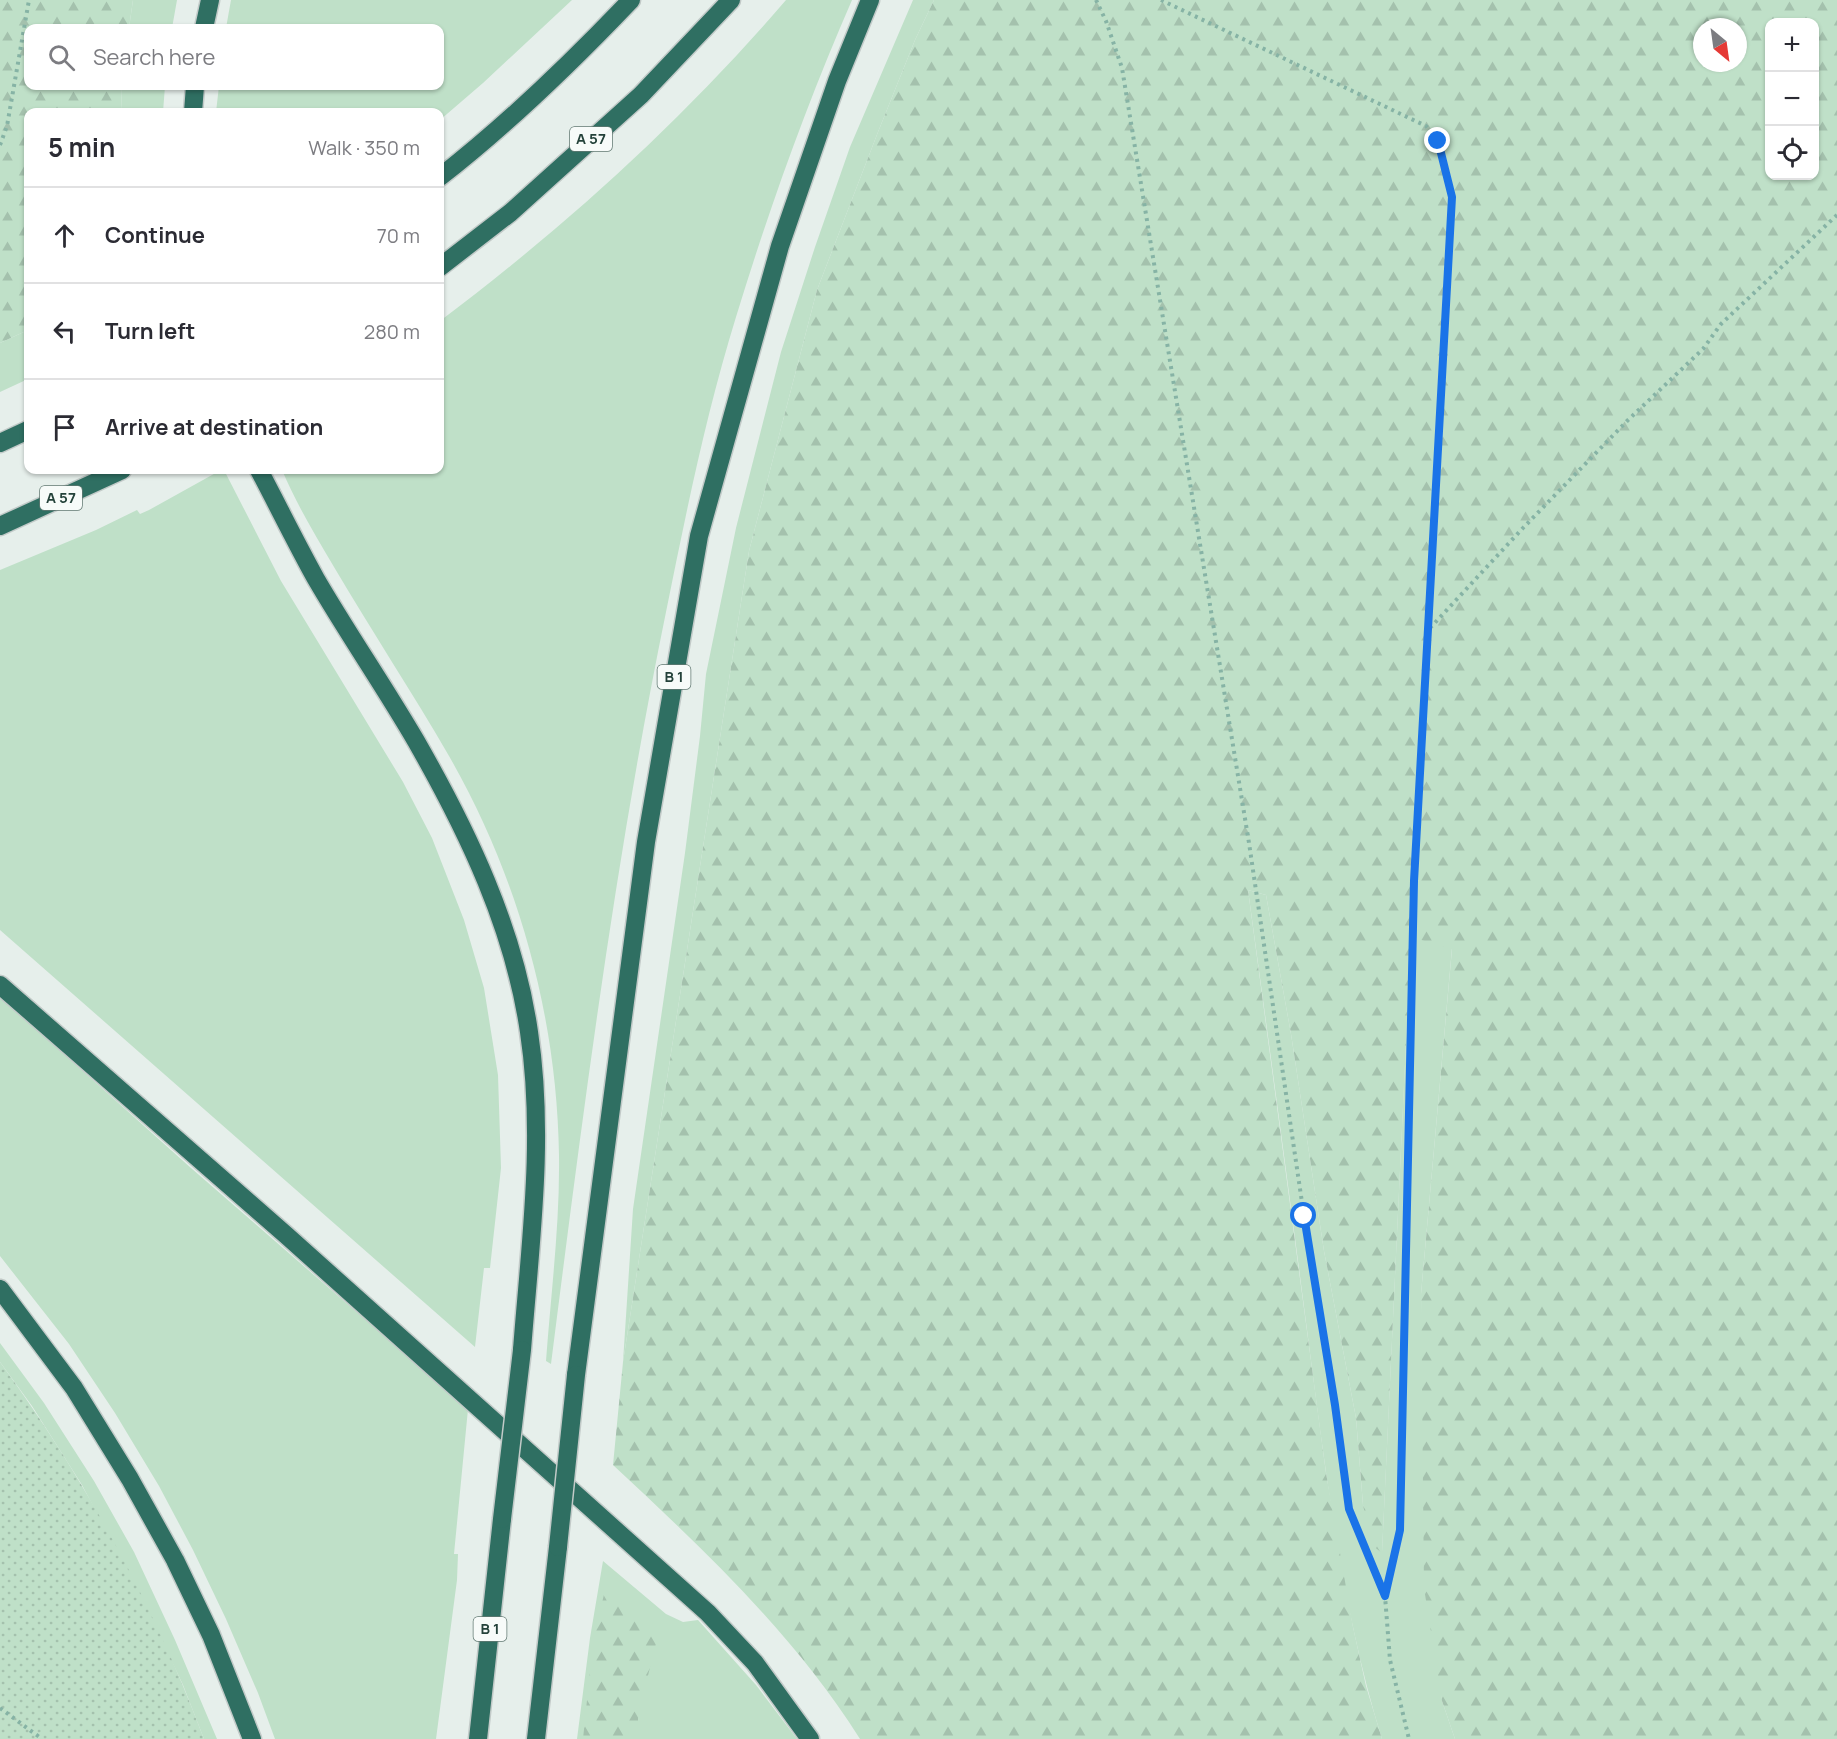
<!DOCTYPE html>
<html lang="en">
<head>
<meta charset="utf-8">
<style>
	body { margin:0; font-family:Manrope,sans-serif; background:#f2f2f3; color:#2b2b33 }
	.controls { position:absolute; right:18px; top:18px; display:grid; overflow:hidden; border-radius:12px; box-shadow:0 2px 4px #0004 }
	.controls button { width:54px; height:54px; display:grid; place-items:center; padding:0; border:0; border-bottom:2px solid #e1e1e2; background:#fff; color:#2b2b33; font:30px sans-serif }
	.compass { position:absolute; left:1693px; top:18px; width:54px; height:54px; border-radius:50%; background:#fff; box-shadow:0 2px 4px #0004; rotate:151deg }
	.stop { position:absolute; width:18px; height:18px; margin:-14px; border:4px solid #1a73e8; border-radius:50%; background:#fff }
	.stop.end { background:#1a73e8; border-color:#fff; box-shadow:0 2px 6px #0008 }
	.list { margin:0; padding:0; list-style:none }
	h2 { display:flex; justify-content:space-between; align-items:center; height:78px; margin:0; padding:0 24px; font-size:26px }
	h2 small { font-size:20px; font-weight:400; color:#7c7c81 }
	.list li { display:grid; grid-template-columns:39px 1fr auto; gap:18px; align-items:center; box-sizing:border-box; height:96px; padding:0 24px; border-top:2px solid #e1e1e2 }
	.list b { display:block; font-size:22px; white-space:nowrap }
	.list em { font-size:20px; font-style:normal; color:#7c7c81 }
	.icon { flex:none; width:33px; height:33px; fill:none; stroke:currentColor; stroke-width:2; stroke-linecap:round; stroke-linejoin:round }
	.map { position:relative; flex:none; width:1837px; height:1739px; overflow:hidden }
	.search { position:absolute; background:#fff; box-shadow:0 2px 4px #0004; left:24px; top:24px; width:420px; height:66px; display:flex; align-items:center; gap:15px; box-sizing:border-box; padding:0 21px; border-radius:12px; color:#7c7c81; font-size:22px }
	.panel { position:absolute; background:#fff; box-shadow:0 2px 4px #0004; left:24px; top:108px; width:420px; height:366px; border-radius:12px }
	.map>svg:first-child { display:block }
	.green { fill:#bfe0c8 }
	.forest { fill:url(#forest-firs); fill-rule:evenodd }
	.park { fill:url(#park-dots) }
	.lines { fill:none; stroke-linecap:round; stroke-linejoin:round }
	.motorway-casing { stroke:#c2cac8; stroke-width:21 }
	.path { stroke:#86b3a5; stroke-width:4; stroke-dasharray:3 4.5; stroke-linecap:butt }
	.motorway { stroke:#2f6f62; stroke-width:18 }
	.motorway-bridge-casing { stroke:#c2cac8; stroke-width:21; stroke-linecap:butt }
	.motorway-bridge { stroke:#2f6f62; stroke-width:18 }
	.route { stroke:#1a73e8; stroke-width:8 }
	.labels { text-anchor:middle; stroke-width:4.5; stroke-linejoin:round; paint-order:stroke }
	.shield { fill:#f7fbf9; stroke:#637a73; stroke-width:1.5 }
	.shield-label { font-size:15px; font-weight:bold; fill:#24423a }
</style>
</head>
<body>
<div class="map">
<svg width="1837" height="1739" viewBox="0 0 1837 1739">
	<defs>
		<pattern id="forest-firs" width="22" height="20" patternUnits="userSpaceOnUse" patternTransform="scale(1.5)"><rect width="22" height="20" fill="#bfe0c8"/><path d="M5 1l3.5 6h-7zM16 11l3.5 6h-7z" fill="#a4c1ad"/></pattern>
		<pattern id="park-dots" width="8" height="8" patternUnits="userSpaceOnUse" patternTransform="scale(1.5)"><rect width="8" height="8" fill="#bfe0c8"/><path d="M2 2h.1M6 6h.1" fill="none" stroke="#a4c1ad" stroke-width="1.8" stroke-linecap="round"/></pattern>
	</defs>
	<rect width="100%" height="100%" fill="#e6efeb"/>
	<!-- green -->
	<path class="green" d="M133,0h44l-5,28h-43z
		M231,0h341l-89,83 -43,37v-8h-224l3,-26h221v-58h-214z
		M786,0h66c-45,103 -83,209 -116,317 -30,97 -50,196 -70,295 -51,248 -83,500 -115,752l-5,-3c5,-69 14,-137 13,-206 -2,-139 -41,-279 -110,-399 -37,-64 -78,-126 -115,-189 -19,-32 -38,-64 -52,-97h158v-149c126,-95 243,-201 346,-321z
		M913,0h21l-19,40 -37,92 -61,158 -68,261 -126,811 10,-153 52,-356 15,-117 6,-62 30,-146 45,-176 34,-105 35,-100z
		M122,86h43l-2,26h-42z
		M28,330v49l-28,13v-49z
		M221,470h3l57,111 122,201 29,56 32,82 20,68 14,87 3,93 -11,100h-6l-9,79 -475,-417v-360l96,-40 41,-20 3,4 9,-4z
		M1248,890l18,5 25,139 33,217 32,167 7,87 19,47 29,-616 41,12 -31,346 21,407 13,38h-73c-41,-132 -57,-272 -75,-409 -19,-147 -39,-294 -59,-440z
		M0,997l191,171 277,241 -14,145h4l-1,26 -21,159h-161l-17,-46 -32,-74 -33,-69 -34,-64 -44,-73 -46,-69 -69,-88z
		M0,1343l44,60 50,78 40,71 41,88 42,99h-13l-21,-54 -40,-85 -61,-115 -50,-79 -32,-44z
		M603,1561l63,53 17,8 15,-2 58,65 41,54h-220l13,-101z"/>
	<!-- forest -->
	<path class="forest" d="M0,0h133l-4,28h-101v58h94l-1,26h-93v218l-28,13z
		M934,0h903v1739h-382l-13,-38 -18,-113 -3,-294 31,-345 -41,-12 -29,616 -10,-8 -9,-40 -7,-87 -32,-167 -33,-217 -25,-139 -18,-5 78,583 27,154 13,59 16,53h-522c-66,-105 -157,-190 -247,-274l10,-103 126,-811 68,-261 61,-158 37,-92zM1770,22h44v154h-44zM1702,27h36v36h-36z
		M605,1590l20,9 34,33 -21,83v24h-55l10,-97z"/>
	<!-- park -->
	<path class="park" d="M0,1362c84,115 154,243 204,377h-204z"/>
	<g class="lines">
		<!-- motorway casing -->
		<g class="motorway-casing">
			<path id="motorway" d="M204,28l6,-28
				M193,112l2,-26
				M440,177c68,-53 131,-114 191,-177
				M440,267l70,-54 131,-118 90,-95
				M0,443l28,-13
				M259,470c19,36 37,73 57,109 32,55 68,107 100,162 52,91 98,187 113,291 16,106 1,213 -7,318
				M0,526l122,-56
				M0,985l286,250 422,378 47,50 55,76
				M0,1289l74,99 56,91 45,81 36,75 41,104
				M576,1375l70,-533 53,-306 81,-290 57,-165 33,-81
				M478,1739l24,-220
				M536,1739l22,-192"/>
		</g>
		<!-- path -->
		<path class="path" d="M1096,0l10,21 16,47 127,775 55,373 31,189 14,104 36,86
			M1161,0l265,126 12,15 14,56 -38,684 -14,649 -15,66 5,64 19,79
			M0,145l7,-19 22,-126
			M1430,628l93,-100 104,-107 76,-72 18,-25 116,-109
			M0,1708l42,31"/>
		<!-- motorway -->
		<use href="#motorway" class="motorway"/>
		<!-- motorway-bridge casing -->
		<g class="motorway-bridge-casing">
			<path id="motorway-bridge" d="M502,1519l20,-169
				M558,1547l18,-172"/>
		</g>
		<!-- motorway-bridge -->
		<use href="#motorway-bridge" class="motorway-bridge"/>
	</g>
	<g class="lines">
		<!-- route -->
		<path class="route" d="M1304,1216l31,189 14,104 36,87 15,-66 14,-649 38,-684 -14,-56"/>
	</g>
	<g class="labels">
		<!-- shield labels -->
		<g class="shield">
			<rect x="570" y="127" width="42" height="24" rx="4.5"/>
			<rect x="40" y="486" width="42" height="24" rx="4.5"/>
			<rect x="657.5" y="665" width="33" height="24" rx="4.5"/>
			<rect x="473.5" y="1617" width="33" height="24" rx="4.5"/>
		</g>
		<g class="shield-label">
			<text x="591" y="144">A 57</text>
			<text x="61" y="503">A 57</text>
			<text x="674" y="682">B 1</text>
			<text x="490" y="1634">B 1</text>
		</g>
	</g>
</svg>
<div class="controls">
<button>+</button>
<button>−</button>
<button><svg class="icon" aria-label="locate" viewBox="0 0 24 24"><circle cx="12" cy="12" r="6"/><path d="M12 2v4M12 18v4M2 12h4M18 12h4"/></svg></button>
</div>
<svg class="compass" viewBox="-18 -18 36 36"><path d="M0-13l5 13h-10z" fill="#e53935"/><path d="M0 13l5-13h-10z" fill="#7c7c81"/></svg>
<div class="stop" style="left:1304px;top:1216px"></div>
<div class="stop end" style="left:1438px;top:141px"></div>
<div class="search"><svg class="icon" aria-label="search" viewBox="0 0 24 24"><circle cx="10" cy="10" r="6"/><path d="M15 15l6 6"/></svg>Search here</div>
<section class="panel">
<h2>5 min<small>Walk · 350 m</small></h2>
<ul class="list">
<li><svg class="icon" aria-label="ahead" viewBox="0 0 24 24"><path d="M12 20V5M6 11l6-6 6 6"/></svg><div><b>Continue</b></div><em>70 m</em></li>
<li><svg class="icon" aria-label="left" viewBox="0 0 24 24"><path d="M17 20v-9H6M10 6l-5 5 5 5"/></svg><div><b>Turn left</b></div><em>280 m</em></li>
<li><svg class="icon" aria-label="arrive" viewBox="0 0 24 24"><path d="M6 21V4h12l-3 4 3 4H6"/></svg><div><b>Arrive at destination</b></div></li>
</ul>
</section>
</div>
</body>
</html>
